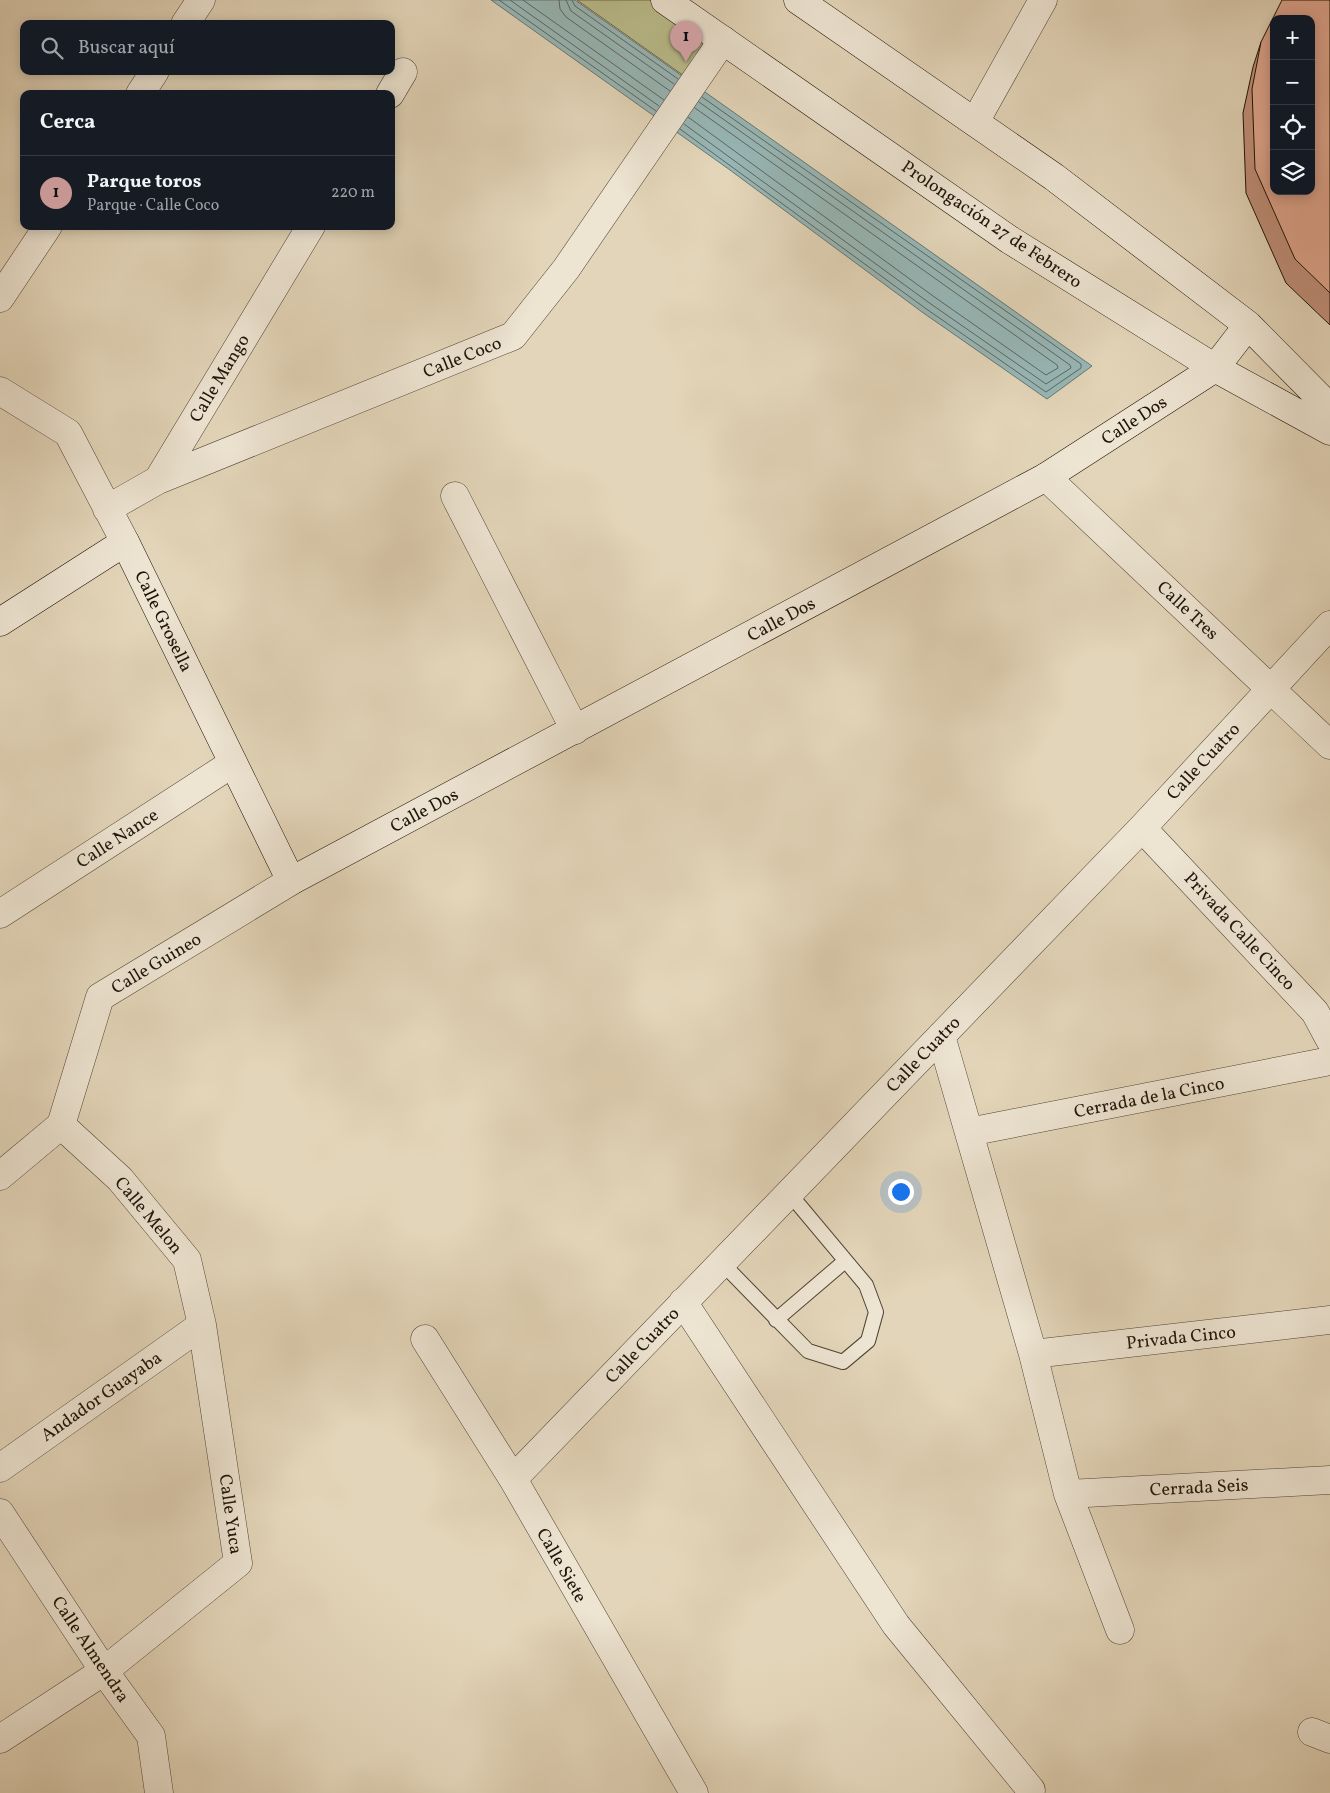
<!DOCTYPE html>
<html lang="es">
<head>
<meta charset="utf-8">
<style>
	body { margin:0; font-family:Vollkorn,serif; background:#20242c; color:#f1f3f6 }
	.controls { position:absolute; right:15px; top:15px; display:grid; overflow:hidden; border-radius:10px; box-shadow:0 2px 12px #0003 }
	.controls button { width:45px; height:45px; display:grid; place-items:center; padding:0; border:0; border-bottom:1px solid #363941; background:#171b24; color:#f1f3f6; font:25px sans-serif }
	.you { position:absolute; left:900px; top:1191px; width:18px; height:18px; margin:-12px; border:4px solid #fff; border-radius:50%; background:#1a73e8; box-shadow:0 0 0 8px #1a73e833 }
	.badge { display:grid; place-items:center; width:32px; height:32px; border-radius:50%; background:#c59692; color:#111; font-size:16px; font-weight:700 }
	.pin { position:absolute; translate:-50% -41px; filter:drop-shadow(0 1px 2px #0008) }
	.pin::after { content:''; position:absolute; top:26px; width:18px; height:15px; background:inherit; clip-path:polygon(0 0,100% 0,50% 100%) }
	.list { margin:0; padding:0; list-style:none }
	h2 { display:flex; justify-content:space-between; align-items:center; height:65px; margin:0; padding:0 20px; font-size:21px }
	h2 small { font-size:16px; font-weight:400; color:#9ea1a6 }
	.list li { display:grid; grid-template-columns:32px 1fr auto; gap:15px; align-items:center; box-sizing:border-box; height:75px; padding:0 20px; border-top:1px solid #363941 }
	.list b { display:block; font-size:19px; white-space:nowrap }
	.list p { margin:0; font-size:16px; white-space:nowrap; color:#9ea1a6 }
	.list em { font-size:16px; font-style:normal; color:#9ea1a6 }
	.icon { flex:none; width:28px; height:28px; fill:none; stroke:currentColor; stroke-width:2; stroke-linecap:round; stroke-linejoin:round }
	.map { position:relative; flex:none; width:1330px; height:1793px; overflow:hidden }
	.search { position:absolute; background:#171b24; box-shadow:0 2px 12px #0003; left:20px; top:20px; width:375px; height:55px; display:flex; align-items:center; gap:12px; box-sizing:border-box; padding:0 18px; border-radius:10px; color:#9ea1a6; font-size:19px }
	.panel { position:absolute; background:#171b24; box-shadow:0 2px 12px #0003; left:20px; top:90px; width:375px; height:140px; border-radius:10px }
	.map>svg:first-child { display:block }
	.green { fill:#babc8b; stroke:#6c684a }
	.water { fill:#97b7b7; stroke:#677671 }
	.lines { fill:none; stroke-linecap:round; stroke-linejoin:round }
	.shore { stroke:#5a6660; stroke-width:1 }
	.lane-casing { stroke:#4f4435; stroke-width:16 }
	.street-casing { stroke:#4f4435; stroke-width:29 }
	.secondary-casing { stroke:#1e1409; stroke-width:29 }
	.lane { stroke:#ede4d2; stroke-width:14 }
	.street { stroke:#ede4d2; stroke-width:28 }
	.secondary { stroke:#ede4d2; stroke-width:28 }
	.wall { fill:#c1907b; stroke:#1e1409 }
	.building { fill:#e0a78f; stroke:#1e1409; fill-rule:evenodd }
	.labels { text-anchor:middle; stroke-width:4; stroke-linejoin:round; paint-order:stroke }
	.street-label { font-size:18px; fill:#1e1409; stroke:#ede4d2 }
</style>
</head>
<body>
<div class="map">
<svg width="1330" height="1793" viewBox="0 0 1330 1793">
	<rect width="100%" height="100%" fill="#e3d5b9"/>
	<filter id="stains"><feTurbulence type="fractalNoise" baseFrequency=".004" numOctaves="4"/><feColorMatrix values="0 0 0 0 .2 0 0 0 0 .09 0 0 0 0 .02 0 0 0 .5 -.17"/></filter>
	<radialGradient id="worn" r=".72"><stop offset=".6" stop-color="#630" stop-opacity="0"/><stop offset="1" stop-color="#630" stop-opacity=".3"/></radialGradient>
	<!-- green -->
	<path class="green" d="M577,0h88l58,40 -29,43z"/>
	<!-- water -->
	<path class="water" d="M491,0h84l517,366 -45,33 -125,-87 -192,-142z"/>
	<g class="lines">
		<!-- shore -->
		<path class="shore" d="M499,0l157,111
			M510,0l149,106
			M523,0l141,100
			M559,0l1,9 6,8 104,74
			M566,0l5,11 103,73
			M572,0l3,6 103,73
			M688,117l245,179 113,79 12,-7 -1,-3 -362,-257
			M684,124l244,178 118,82 25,-16 -1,-3 -371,-263
			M680,129l245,179 121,84 35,-24v-4l-379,-267"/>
		<!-- lane casing -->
		<g class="lane-casing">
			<path id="lane" d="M722,1263l86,88 35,11 25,-21 8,-29 -10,-27 -77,-92
				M776,1320l69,-59"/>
		</g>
		<!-- street casing -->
		<g class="street-casing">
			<path id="street" d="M185,24l16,-24
				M140,94l15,-23
				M390,94l13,-22
				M975,122l68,-122
				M0,298l48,-72
				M0,391l68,42 57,109
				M1046,477l284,268
				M158,480l355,-144 53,-67 157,-229
				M455,496l120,234
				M107,509l51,-29 153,-254
				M1142,828l173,184 15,28
				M0,914l233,-151
				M941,1036l92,318 35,140 52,136
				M969,1132l361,-71
				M0,1176l61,-51 39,-128 191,-116
				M683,1302l213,323 135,165
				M425,1339l88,140 181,314
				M1033,1354l297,-34
				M0,1468l202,-143
				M513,1479l629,-651 188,-203
				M1068,1494l262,-14
				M0,1513l104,158 47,65 8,57
				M1312,1732l18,7
				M0,1739l104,-68 134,-108 -36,-238 -15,-65 -67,-81 -59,-54"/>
		</g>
		<!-- secondary casing -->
		<g class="secondary-casing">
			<path id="secondary" d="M665,0l345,240 205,128 115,63
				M798,0l256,177 194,148 82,83
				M0,622l125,-80 166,339 755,-404 169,-109 33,-43"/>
		</g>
		<!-- lane -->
		<use href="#lane" class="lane"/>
		<!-- street -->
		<use href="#street" class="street"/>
		<!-- secondary -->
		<use href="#secondary" class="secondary"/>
	</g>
	<!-- wall -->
	<path class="wall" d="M1330,0v325l-44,-42 -40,-90 -3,-80 10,-46 8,-25z"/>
	<!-- building -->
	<path class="building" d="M1282,0h48v293l-35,-34 -40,-90 -3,-80 9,-47zM1274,19h37v172h-37z"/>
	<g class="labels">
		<!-- street labels -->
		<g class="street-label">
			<text transform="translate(992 224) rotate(34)" y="6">Prolongación 27 de Febrero</text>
			<text transform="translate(462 357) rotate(-22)" y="6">Calle Coco</text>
			<text transform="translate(219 378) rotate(-59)" y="6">Calle Mango</text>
			<text transform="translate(1134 420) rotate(-33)" y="6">Calle Dos</text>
			<text transform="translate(1188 610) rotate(43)" y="6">Calle Tres</text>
			<text transform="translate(781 619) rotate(-28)" y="6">Calle Dos</text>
			<text transform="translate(164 621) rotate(64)" y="6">Calle Grosella</text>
			<text transform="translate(1203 761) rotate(-47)" y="6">Calle Cuatro</text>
			<text transform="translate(424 810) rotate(-28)" y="6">Calle Dos</text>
			<text transform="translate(117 838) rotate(-33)" y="6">Calle Nance</text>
			<text transform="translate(1240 931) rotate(47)" y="6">Privada Calle Cinco</text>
			<text transform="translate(156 963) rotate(-31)" y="6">Calle Guineo</text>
			<text transform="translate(923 1054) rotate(-46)" y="6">Calle Cuatro</text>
			<text transform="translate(1149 1097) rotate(-11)" y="6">Cerrada de la Cinco</text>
			<text transform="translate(149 1215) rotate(50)" y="6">Calle Melon</text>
			<text transform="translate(1181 1337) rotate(-6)" y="6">Privada Cinco</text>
			<text transform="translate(642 1345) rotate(-46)" y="6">Calle Cuatro</text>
			<text transform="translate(101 1396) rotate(-35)" y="6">Andador Guayaba</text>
			<text transform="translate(1199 1487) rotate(-3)" y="6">Cerrada Seis</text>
			<text transform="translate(231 1514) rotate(82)" y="6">Calle Yuca</text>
			<text transform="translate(562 1565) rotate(60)" y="6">Calle Siete</text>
			<text transform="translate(91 1649) rotate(56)" y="6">Calle Almendra</text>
		</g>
	</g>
	<rect width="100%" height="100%" filter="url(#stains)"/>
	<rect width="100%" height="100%" fill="url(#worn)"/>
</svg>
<div class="controls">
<button>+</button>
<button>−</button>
<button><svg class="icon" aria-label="locate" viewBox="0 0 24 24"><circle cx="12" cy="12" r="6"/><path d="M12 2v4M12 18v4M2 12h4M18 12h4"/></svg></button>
<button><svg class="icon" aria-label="layers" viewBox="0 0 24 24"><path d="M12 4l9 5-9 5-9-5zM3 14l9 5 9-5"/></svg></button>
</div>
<div class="you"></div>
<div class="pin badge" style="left:686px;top:62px">1</div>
<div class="search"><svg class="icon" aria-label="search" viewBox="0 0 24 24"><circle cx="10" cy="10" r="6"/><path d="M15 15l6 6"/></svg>Buscar aquí</div>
<section class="panel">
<h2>Cerca<small></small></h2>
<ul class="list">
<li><span class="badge">1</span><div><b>Parque toros</b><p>Parque · Calle Coco</p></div><em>220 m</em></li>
</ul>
</section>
</div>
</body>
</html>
